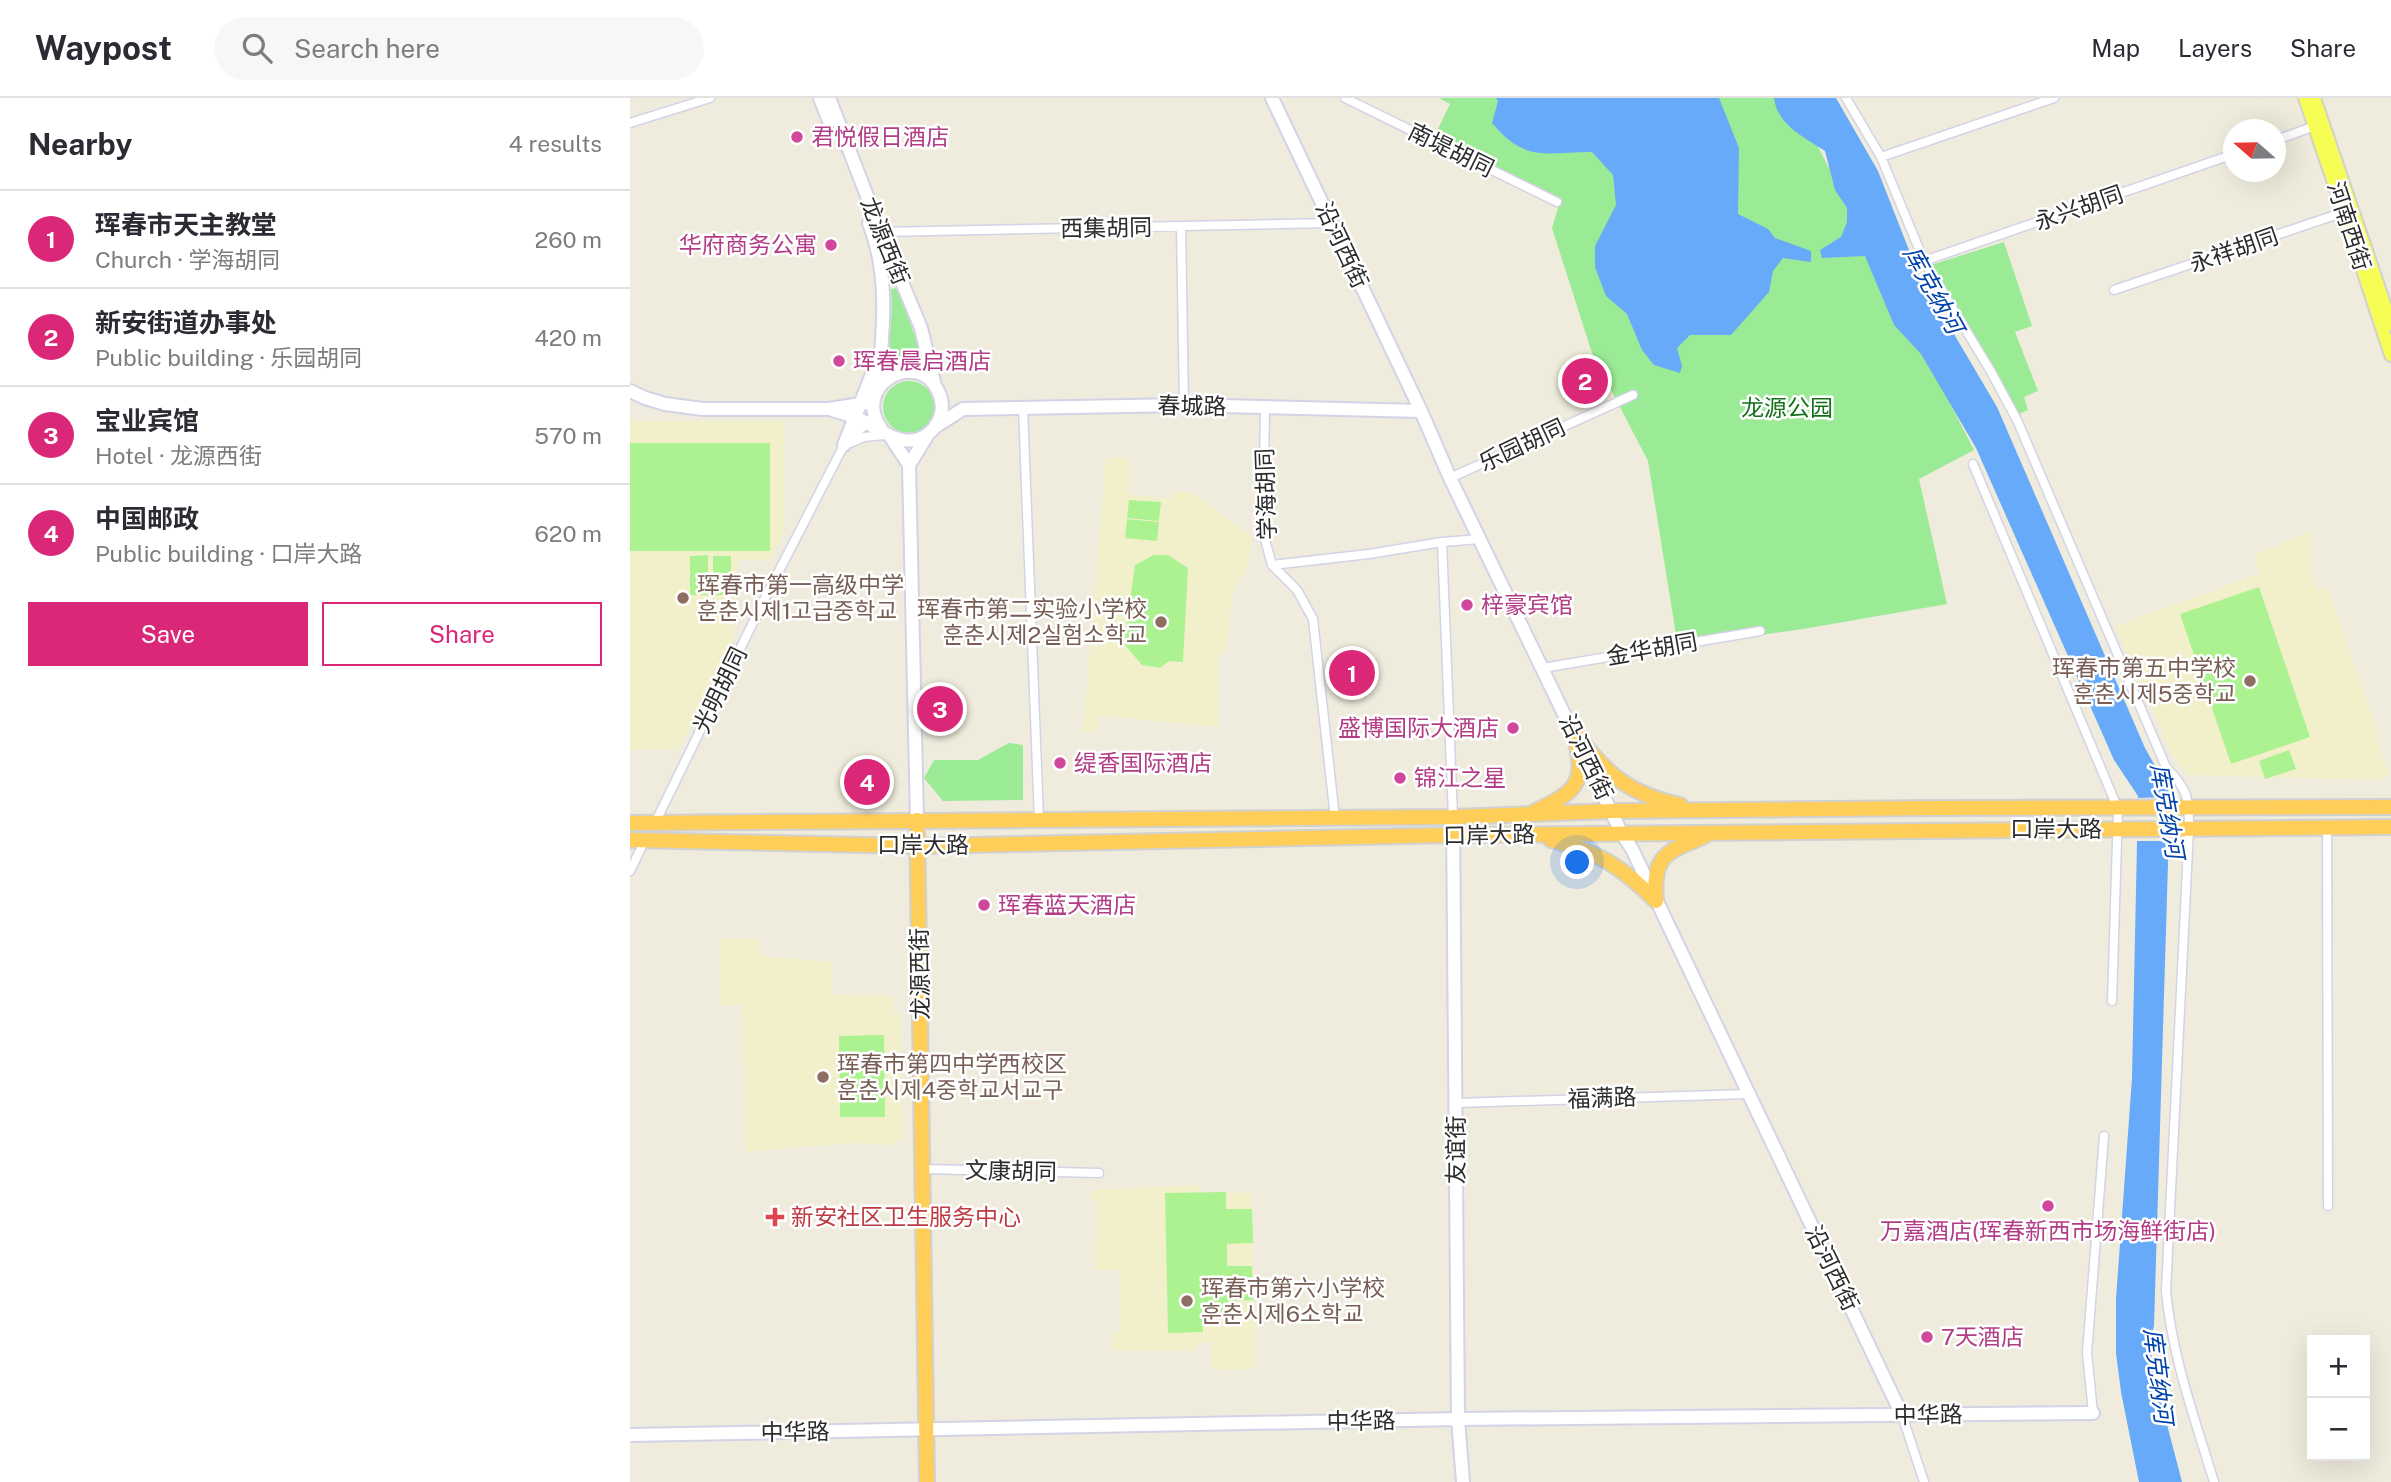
<!DOCTYPE html>
<html lang="en">
<head>
<meta charset="utf-8">
<style>
	body { margin:0; font-family:"Public Sans","Noto Sans SC","Noto Sans KR",sans-serif; background:#f7f7f7; color:#2b2b33 }
	.controls { position:absolute; right:21px; bottom:21px; display:grid; overflow:hidden; border-radius:0px; box-shadow:0 7px 28px #0002 }
	.controls button { width:63px; height:63px; display:grid; place-items:center; padding:0; border:0; border-bottom:2px solid #e1e1e2; background:#fff; color:#2b2b33; font:35px sans-serif }
	.compass { position:absolute; left:1593px; top:21px; width:63px; height:63px; border-radius:50%; background:#fff; box-shadow:0 7px 28px #0002; rotate:290deg }
	.you { position:absolute; left:948px; top:765px; width:24px; height:24px; margin:-18px; border:5px solid #fff; border-radius:50%; background:#1a73e8; box-shadow:0 0 0 10px #1a73e833 }
	.badge { display:grid; place-items:center; width:46px; height:46px; border-radius:50%; background:#db2777; color:#fff; font-size:23px; font-weight:700 }
	.pin { position:absolute; translate:-50% -50%; border:4px solid #fff; box-shadow:0 2px 7px #0006 }
	.list { margin:0; padding:0; list-style:none }
	h2 { display:flex; justify-content:space-between; align-items:center; height:91px; margin:0; padding:0 28px; font-size:30px }
	h2 small { font-size:23px; font-weight:400; color:#7c7c81 }
	.list li { display:grid; grid-template-columns:46px 1fr auto; gap:21px; align-items:center; box-sizing:border-box; height:98px; padding:0 28px; border-top:2px solid #e1e1e2 }
	.list b { display:block; font-size:26px; white-space:nowrap }
	.list p { margin:0; font-size:23px; white-space:nowrap; color:#7c7c81 }
	.list em { font-size:23px; font-style:normal; color:#7c7c81 }
	.actions { display:flex; gap:14px; padding:21px 28px }
	.actions a { flex:1; padding:16px 0; border:2px solid #db2777; border-radius:0px; text-align:center; font-size:24px; color:#db2777 }
	.actions .main { background:#db2777; color:#fff }
	.icon { flex:none; width:38px; height:38px; fill:none; stroke:currentColor; stroke-width:2; stroke-linecap:round; stroke-linejoin:round }
	.map { position:relative; flex:none; width:1761px; height:1384px; overflow:hidden }
	header { display:flex; align-items:center; gap:42px; box-sizing:border-box; height:98px; padding:0 35px; background:#fff; border-bottom:2px solid #e1e1e2 }
	header strong { font-size:33px }
	nav { display:flex; gap:38px; margin-inline-start:auto; font-size:24px }
	.search { width:490px; height:63px; background:#f7f7f7; display:flex; align-items:center; gap:18px; box-sizing:border-box; padding:0 24px; border-radius:38px; color:#7c7c81; font-size:26px }
	main { display:flex }
	aside { flex:1; background:#fff }
	.map>svg:first-child { display:block }
	.education { fill:#f2f0cb }
	.green { fill:#9bea95 }
	.pitch { fill:#adf290 }
	.water { fill:#67aafa }
	.pier { fill:#efecdd }
	.lines { fill:none; stroke-linecap:round; stroke-linejoin:round }
	.street-casing { stroke:#d4d2e6; stroke-width:11 }
	.secondary-casing { stroke:#d4d2e6; stroke-width:16 }
	.primary-casing { stroke:#d1d1d1; stroke-width:16 }
	.highway-casing { stroke:#d1d1d1; stroke-width:18 }
	.street { stroke:#fff; stroke-width:8 }
	.secondary { stroke:#fff; stroke-width:12 }
	.primary { stroke:#f6fd54; stroke-width:12 }
	.highway { stroke:#ffce58; stroke-width:14 }
	.hotel-dot { fill:#d1479c; stroke:#fff; stroke-width:2.5 }
	.education-dot { fill:#8d6e63; stroke:#fff; stroke-width:2.5 }
	.health-dot { fill:#e0444e; stroke:#fff; stroke-width:2.5 }
	.labels { text-anchor:middle; stroke-width:5; stroke-linejoin:round; paint-order:stroke }
	.hotel-label { font-size:23px; fill:#b23c85; stroke:#fff; text-anchor:start }
	.street-label { font-size:23px; fill:#2c2c2c; stroke:#fff }
	.park-label { font-size:23px; fill:#14711a; stroke:#fff }
	.education-label { font-size:23px; fill:#785e54; stroke:#fff; text-anchor:start }
	.health-label { font-size:23px; fill:#be3a42; stroke:#fff; text-anchor:start }
	.water-label { font-size:24px; font-style:italic; fill:#0142ab; stroke:#fff }
</style>
</head>
<body>
<header>
<strong>Waypost</strong>
<div class="search"><svg class="icon" aria-label="search" viewBox="0 0 24 24"><circle cx="10" cy="10" r="6"/><path d="M15 15l6 6"/></svg>Search here</div>
<nav><a>Map</a><a>Layers</a><a>Share</a></nav>
</header>
<main>
<aside>
<h2>Nearby<small>4 results</small></h2>
<ul class="list">
<li><span class="badge">1</span><div><b>珲春市天主教堂</b><p>Church · 学海胡同</p></div><em>260 m</em></li>
<li><span class="badge">2</span><div><b>新安街道办事处</b><p>Public building · 乐园胡同</p></div><em>420 m</em></li>
<li><span class="badge">3</span><div><b>宝业宾馆</b><p>Hotel · 龙源西街</p></div><em>570 m</em></li>
<li><span class="badge">4</span><div><b>中国邮政</b><p>Public building · 口岸大路</p></div><em>620 m</em></li>
</ul>
<div class="actions"><a class="main">Save</a><a>Share</a></div>
</aside>
<div class="map">
<svg width="1761" height="1384" viewBox="0 0 1761 1384">
	<rect width="100%" height="100%" fill="#efecdd"/>
	<!-- education -->
	<path class="education" d="M0,323h154v111l-14,28h-32l-4,77 -55,112 -49,1z
		M476,360h21l3,4 -2,32 44,5v-7l22,1 58,44 -4,30 -15,24 -7,63h-8v73l-119,-12 -2,16 -14,1z
		M1682,434v44l4,15 12,-4 51,149 -3,2 14,38 -14,4 -187,-5 -16,-19 -58,-130 144,-52 -5,-20z
		M129,840l1,18 72,6v33l61,1v15l7,4 3,124 -10,6 -43,-2 -104,9 -4,-147h-21v-66z
		M569,1087v10l52,-3 5,177 -44,1v-27l-15,-1 -2,9 -83,-1 1,-15 7,-4 1,-61h-27l3,-65 -2,-1v-5h-4l1,-9z"/>
	<!-- green -->
	<path class="green" d="M809,0h354l181,352 -55,29 28,125 -144,25 -125,18 -30,-186 -56,-108 -40,-125 8,-27 -126,-64 16,-33z
		M1374,144l28,84 -17,6 23,59 -14,6 4,13 -9,4 -38,-68 -50,-81z
		M268,190l28,80c-16,-9 -27,-9 -42,0 6,-27 9,-52 7,-79z
		M253 309a26 26 0 1 1 52 0a26 26 0 1 1-52 0Z
		M379,645l14,2v55l-80,1 -19,-23 10,-18h44z"/>
	<!-- pitch -->
	<path class="pitch" d="M0,345h140v108h-140z
		M499,402l32,2 -2,19 -32,-3z
		M497,421l32,3 -2,19 -32,-3z
		M78,457v40h-18v-39z
		M524,457h14l20,13 -5,94 -14,-1 -9,7 -18,-3 -18,-21 11,-79z
		M83,458h18v39h-18z
		M1629,489l51,150 -79,27 -51,-150z
		M1659,652l7,19 -31,10 -6,-18z
		M254,937l1,82h-45l-1,-81z
		M596,1094v17h26l1,34 -26,1v22h25l1,34 -25,1v14h-25v17l-35,1 -3,-140z"/>
	<!-- water -->
	<path class="water" d="M866,0h223l20,50 -1,66 30,15 7,9 36,13v11l-28,-4 -10,13 -4,21 -38,43h-41l-13,13 5,18 -2,7 -26,-8 -12,-15 -15,-36 -21,-18 -11,-29v-21l21,-41 -3,-30 -21,-23c-47,0 -66,11 -100,-29l6,-22z
		M1144,0h62l42,73 40,102 79,134 148,341 23,41 2,8 -16,529 -5,17 9,47 24,92h-43l-18,-90 -5,-39v-54l16,-221 6,-282 -24,-36 -138,-312 -55,-94 -27,-29 -29,-69 -43,2 -2,-8 21,-13 6,-15v-14l-12,-18 -10,-39c-20,-13 -48,-26 -51,-53z"/>
	<!-- pier -->
	<path class="pier" d="M1543,699l-1,44h-39l1,-43z"/>
	<g class="lines">
		<!-- street casing -->
		<g class="street-casing">
			<path id="street" d="M715,0l212,104
				M1216,0l35,59 43,104 66,109 27,50 149,347c22,23 23,30 23,62l-23,462c6,66 29,128 48,191
				M0,25l80,-25
				M1646,42l39,-14
				M1251,59l173,-59
				M551,128l3,179
				M251,134l450,-9
				M1294,163l310,-107
				M1484,192l233,-79
				M635,309l-2,125 9,33 25,25 16,29 22,199
				M393,310l16,412
				M220,345l14,-6 21,-2
				M1343,366l145,345 -6,192
				M820,380l183,-83
				M812,444l11,275
				M642,467l97,-11 73,-12 38,-3
				M913,570l217,-37
				M25,725l108,-221 81,-157 26,-25
				M1697,730l1,378
				M0,773l15,-31
				M826,1005l292,-9
				M293,1071l176,4
				M1463,1315l-6,-60 17,-217
				M1272,1317l22,67"/>
		</g>
		<!-- secondary casing -->
		<g class="secondary-casing">
			<path id="secondary" d="M190,0l9,23
				M199,0l52,134 40,96 14,58
				M642,0l149,313 29,67 172,356 10,15 270,566
				M239,125c21,53 14,110 9,165
				M0,293l15,7 20,6 38,5h126l44,-7
				M199,311c10,3 21,6 30,10 21,9 41,30 64,18 8,-4 14,-11 17,-20 3,-8 2,-18 -2,-26 -19,-43 -89,-7 -56,39
				M305,329l28,-18 221,-4 237,6
				M260,338l19,29 8,355
				M214,347l32,-81
				M279,367l18,-29
				M823,719l5,602 5,63
				M0,1337l828,-16 635,-6"/>
		</g>
		<!-- primary casing -->
		<g class="primary-casing">
			<path id="primary" d="M1675,0l39,114 47,143
				M1684,0l77,226"/>
		</g>
		<!-- highway casing -->
		<g class="highway-casing">
			<path id="highway" d="M941,629c31,43 55,67 109,78
				M904,714c39,-19 54,-27 41,-74
				M287,722l10,662
				M0,725l823,-6 159,-6 321,-3 458,-1
				M0,742l287,6 537,-11 937,-8
				M921,742c45,11 72,27 105,61
				M1026,803c-4,-46 10,-49 49,-65"/>
		</g>
		<!-- street -->
		<use href="#street" class="street"/>
		<!-- secondary -->
		<use href="#secondary" class="secondary"/>
		<!-- primary -->
		<use href="#primary" class="primary"/>
		<!-- highway -->
		<use href="#highway" class="highway"/>
	</g>
	<!-- markers -->
	<g class="hotel-dot">
		<circle cx="167" cy="39" r="7"/>
		<circle cx="201" cy="147" r="7"/>
		<circle cx="209" cy="263" r="7"/>
		<circle cx="837" cy="507" r="7"/>
		<circle cx="883" cy="630" r="7"/>
		<circle cx="430" cy="665" r="7"/>
		<circle cx="770" cy="680" r="7"/>
		<circle cx="354" cy="807" r="7"/>
		<circle cx="1418" cy="1108" r="7"/>
		<circle cx="1297" cy="1239" r="7"/>
	</g>
	<g class="education-dot">
		<circle cx="53" cy="500" r="7"/>
		<circle cx="531" cy="524" r="7"/>
		<circle cx="1620" cy="583" r="7"/>
		<circle cx="193" cy="979" r="7"/>
		<circle cx="557" cy="1203" r="7"/>
	</g>
	<path class="health-dot" d="M141.5 1108.5h7v7h7v7h-7v7h-7v-7h-7v-7h7z"/>
	<g class="labels">
		<!-- hotel labels -->
		<g class="hotel-label">
			<text x="181" y="47">君悦假日酒店</text>
			<text x="187" y="155" text-anchor="end">华府商务公寓</text>
			<text x="223" y="271">珲春晨启酒店</text>
			<text x="851" y="515">梓豪宾馆</text>
			<text x="869" y="638" text-anchor="end">盛博国际大酒店</text>
			<text x="444" y="673">缇香国际酒店</text>
			<text x="784" y="688">锦江之星</text>
			<text x="368" y="815">珲春蓝天酒店</text>
			<text x="1418" y="1141" text-anchor="middle">万嘉酒店(珲春新西市场海鲜街店)</text>
			<text x="1311" y="1247">7天酒店</text>
		</g>
		<!-- street labels -->
		<g class="street-label">
			<text transform="translate(821 52) rotate(26)" y="8">南堤胡同</text>
			<text transform="translate(1449 110) rotate(-19)" y="8">永兴胡同</text>
			<text transform="translate(1719 128) rotate(72)" y="8">河南西街</text>
			<text transform="translate(476 130) rotate(-1)" y="8">西集胡同</text>
			<text transform="translate(255 143) rotate(68)" y="8">龙源西街</text>
			<text transform="translate(712 147) rotate(65)" y="8">沿河西街</text>
			<text transform="translate(1604 152) rotate(-19)" y="8">永祥胡同</text>
			<text transform="translate(562 308) rotate(1)" y="8">春城路</text>
			<text transform="translate(892 347) rotate(-25)" y="8">乐园胡同</text>
			<text transform="translate(636 396) rotate(-92)" y="8">学海胡同</text>
			<text transform="translate(1022 551) rotate(-10)" y="8">金华胡同</text>
			<text transform="translate(90 592) rotate(-64)" y="8">光明胡同</text>
			<text transform="translate(956 659) rotate(64)" y="8">沿河西街</text>
			<text x="1426" y="739">口岸大路</text>
			<text transform="translate(859 737) rotate(-1)" y="8">口岸大路</text>
			<text x="293" y="755">口岸大路</text>
			<text transform="translate(290 876) rotate(-91)" y="8">龙源西街</text>
			<text transform="translate(972 1000) rotate(-2)" y="8">福满路</text>
			<text transform="translate(826 1052) rotate(-90)" y="8">友谊街</text>
			<text transform="translate(381 1073) rotate(1)" y="8">文康胡同</text>
			<text transform="translate(1202 1170) rotate(64)" y="8">沿河西街</text>
			<text transform="translate(1298 1317) rotate(-1)" y="8">中华路</text>
			<text transform="translate(731 1323) rotate(-1)" y="8">中华路</text>
			<text transform="translate(165 1334) rotate(-1)" y="8">中华路</text>
		</g>
		<!-- park labels -->
		<g class="park-label">
			<text x="1157" y="318">龙源公园</text>
		</g>
		<!-- education labels -->
		<g class="education-label">
			<text x="67" y="495">珲春市第一高级中学<tspan x="67" dy="26">훈춘시제1고급중학교</tspan></text>
			<text x="517" y="519" text-anchor="end">珲春市第二实验小学校<tspan x="517" dy="26">훈춘시제2실험소학교</tspan></text>
			<text x="1606" y="578" text-anchor="end">珲春市第五中学校<tspan x="1606" dy="26">훈춘시제5중학교</tspan></text>
			<text x="207" y="974">珲春市第四中学西校区<tspan x="207" dy="26">훈춘시제4중학교서교구</tspan></text>
			<text x="571" y="1198">珲春市第六小学校<tspan x="571" dy="26">훈춘시제6소학교</tspan></text>
		</g>
		<!-- health labels -->
		<g class="health-label">
			<text x="161" y="1127">新安社区卫生服务中心</text>
		</g>
		<!-- water labels -->
		<g class="water-label">
			<text transform="translate(1303 192) rotate(61)" y="8">库克纳河</text>
			<text transform="translate(1537 713) rotate(80)" y="8">库克纳河</text>
			<text transform="translate(1528 1278) rotate(83)" y="8">库克纳河</text>
		</g>
	</g>
</svg>
<div class="controls">
<button>+</button>
<button>−</button>
</div>
<svg class="compass" viewBox="-18 -18 36 36"><path d="M0-13l5 13h-10z" fill="#e53935"/><path d="M0 13l5-13h-10z" fill="#7c7c81"/></svg>
<div class="you"></div>
<div class="pin badge" style="left:722px;top:575px">1</div>
<div class="pin badge" style="left:955px;top:283px">2</div>
<div class="pin badge" style="left:310px;top:611px">3</div>
<div class="pin badge" style="left:237px;top:684px">4</div>
</div>
</main>
</body>
</html>
